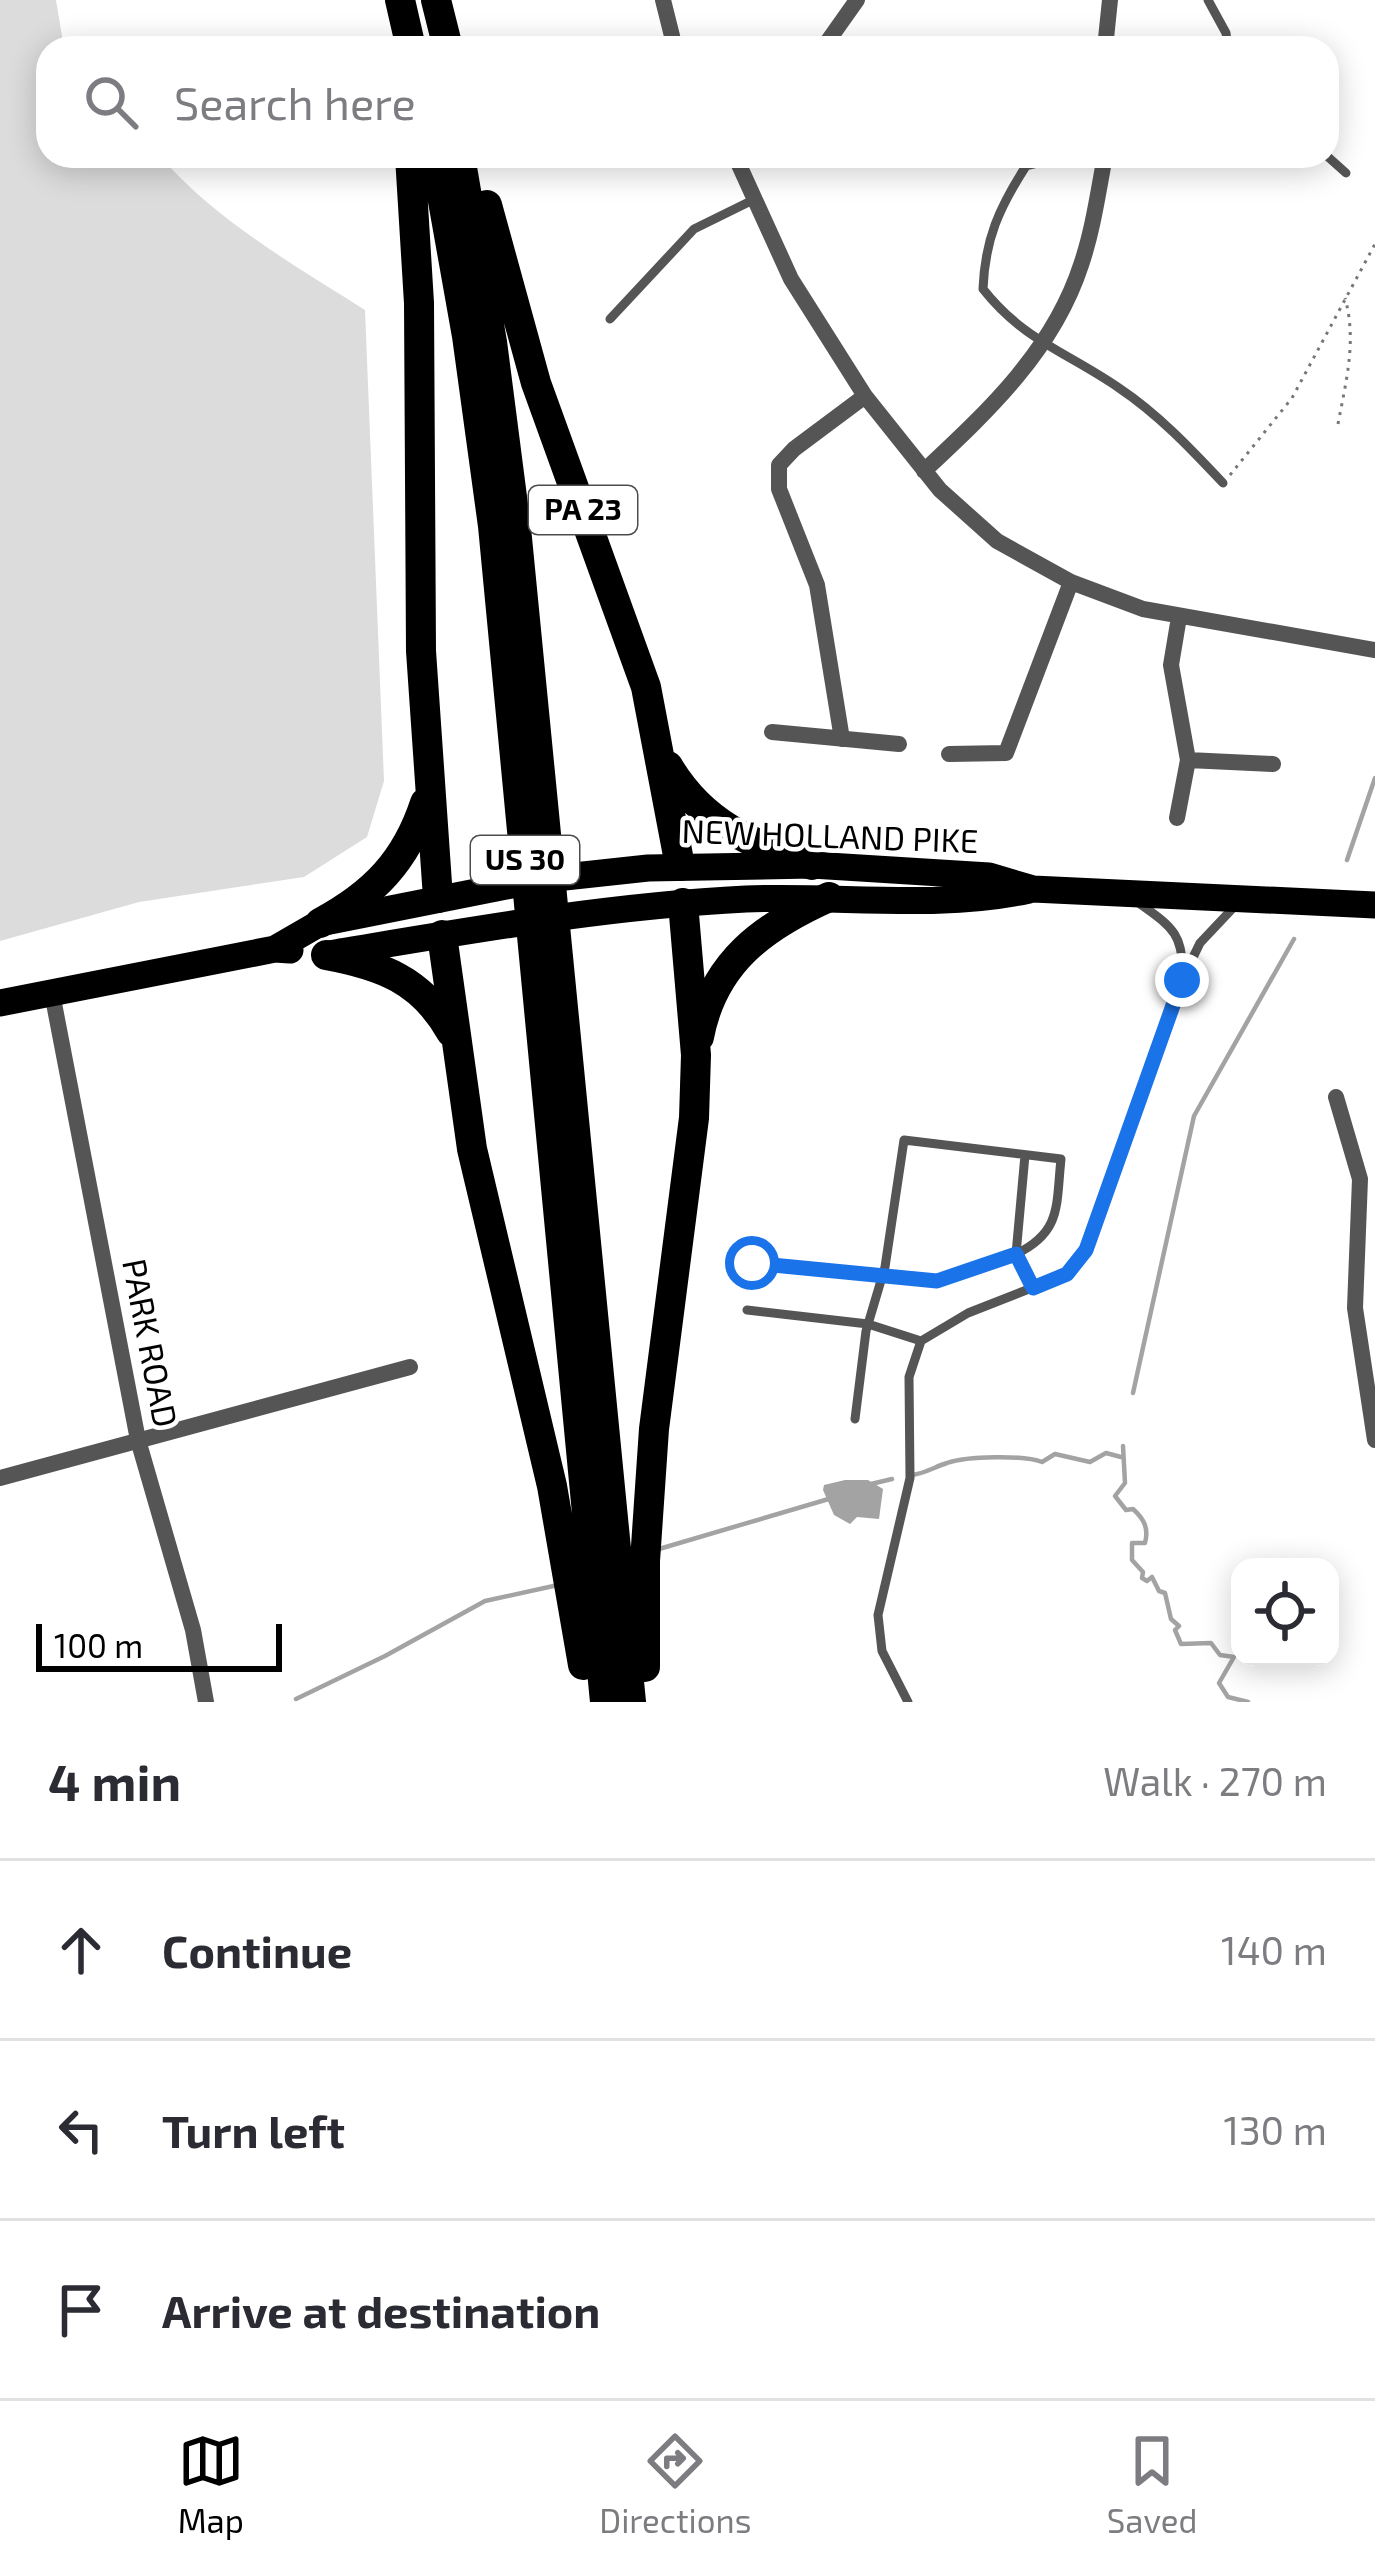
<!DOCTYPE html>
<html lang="en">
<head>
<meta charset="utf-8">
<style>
	body { margin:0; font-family:"Exo 2",sans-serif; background:#f2f2f3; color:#2b2b33 }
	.controls { position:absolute; right:36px; bottom:36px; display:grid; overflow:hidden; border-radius:24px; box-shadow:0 6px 30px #0003 }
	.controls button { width:108px; height:108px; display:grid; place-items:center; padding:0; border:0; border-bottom:3px solid #e1e1e2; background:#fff; color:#2b2b33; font:60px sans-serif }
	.scale { position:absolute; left:36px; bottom:30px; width:246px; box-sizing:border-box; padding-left:12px; border:6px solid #000; border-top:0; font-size:33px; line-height:42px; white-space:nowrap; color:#000; -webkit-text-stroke:9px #fff; paint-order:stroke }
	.stop { position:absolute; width:36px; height:36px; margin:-27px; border:9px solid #1a73e8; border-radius:50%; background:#fff }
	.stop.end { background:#1a73e8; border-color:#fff; box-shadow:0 3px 12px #0008 }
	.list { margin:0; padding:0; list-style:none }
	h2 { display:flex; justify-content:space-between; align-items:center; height:156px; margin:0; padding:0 48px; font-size:51px }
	h2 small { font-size:39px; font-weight:400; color:#7c7c81 }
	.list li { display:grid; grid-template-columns:78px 1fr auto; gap:36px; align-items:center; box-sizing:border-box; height:180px; padding:0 48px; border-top:3px solid #e1e1e2 }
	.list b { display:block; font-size:45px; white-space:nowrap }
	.list em { font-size:39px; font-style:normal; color:#7c7c81 }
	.icon { flex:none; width:66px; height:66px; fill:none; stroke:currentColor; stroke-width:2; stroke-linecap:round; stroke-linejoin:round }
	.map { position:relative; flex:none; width:1375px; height:1702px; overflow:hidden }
	.search { position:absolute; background:#fff; box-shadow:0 6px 30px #0003; left:36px; right:36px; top:36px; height:132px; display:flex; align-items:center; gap:30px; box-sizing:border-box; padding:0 42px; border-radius:36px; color:#7c7c81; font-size:45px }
	.sheet { height:696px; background:#fff }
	nav { display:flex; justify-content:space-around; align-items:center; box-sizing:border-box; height:168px; border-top:3px solid #e1e1e2; background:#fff; font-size:33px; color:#7c7c81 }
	nav a { display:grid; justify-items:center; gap:6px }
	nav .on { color:#000 }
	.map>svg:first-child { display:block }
	.green { fill:#dcdcdc }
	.water { fill:#a3a3a3 }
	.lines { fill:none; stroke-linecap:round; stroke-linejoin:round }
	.stream { stroke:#a3a3a3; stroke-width:4.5 }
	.path { stroke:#777; stroke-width:3; stroke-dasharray:3 6; stroke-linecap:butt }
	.service { stroke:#555; stroke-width:9 }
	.minor { stroke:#555; stroke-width:16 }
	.primary { stroke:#000; stroke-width:27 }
	.motorway { stroke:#000; stroke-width:30 }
	.route { stroke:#1a73e8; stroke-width:15 }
	.labels { text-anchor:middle; stroke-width:9; stroke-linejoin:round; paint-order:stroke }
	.shield { fill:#fff; stroke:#4c4c4c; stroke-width:3 }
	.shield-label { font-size:30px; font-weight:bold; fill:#000 }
	.street-label { font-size:33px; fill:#000; stroke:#fff }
</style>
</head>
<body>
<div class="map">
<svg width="1375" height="1702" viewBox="0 0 1375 1702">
	<rect width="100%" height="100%" fill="#fff"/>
	<!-- green -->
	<path class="green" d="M0,0h56l7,42 5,6h-20v108h112c55,64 134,109 205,154l19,471 -17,56 -63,40 -165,25 -139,39z"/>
	<!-- water -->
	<path class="water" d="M845,1480h23l15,9 -4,30 -22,-2 -7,7 -16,-9 -11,-25 1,-5z"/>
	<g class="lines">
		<!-- stream -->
		<path class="stream" d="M1347,860l28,-82
			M1133,1393l61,-277 100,-177
			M1123,1446l2,37 -10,13 11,14 7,-1c11,10 16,19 12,34h-13v17l11,12 -1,6 5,3 5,-4 7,14 6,2 6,26 8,7 -4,4 6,14 30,-1 9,12 14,2 -15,26 9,14 20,5
			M912,1475c14,-2 22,-8 35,-12 20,-7 77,-8 95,-1l13,-8 35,8 16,-9 15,4
			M871,1484l21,-5
			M659,1549l173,-51
			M296,1699l89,-43 100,-55 73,-16"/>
		<!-- path -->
		<path class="path" d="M1338,424c8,-43 19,-83 7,-126
			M1230,475l62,-77 83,-154"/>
		<!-- service -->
		<path class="service" d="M1208,0l18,33 2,15
			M1095,156l-36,2 -33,8c-27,42 -41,73 -43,123 41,52 84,63 136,99 39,26 72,61 104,95
			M1117,156h11
			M1327,156l19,17
			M610,319l84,-90 63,-31
			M1136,901c33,24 49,31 46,76
			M752,1263l185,18 79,-27 9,-99
			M747,1310l121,14 53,17
			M855,1419l11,-88 19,-64 19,-127 157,19c-5,46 1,73 -45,95l17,34
			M908,1702l-26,-51 -4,-36 32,-137 -1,-101 12,-36 47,-28 99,-39 19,-24 96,-270 18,-37 34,-36"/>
		<!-- minor -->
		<path class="minor" d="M663,0l12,48
			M823,48l34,-48
			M1105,48l5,-48
			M735,156l56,123 74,117 75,94 57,51 74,41 72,27 232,41
			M924,471c64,-60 129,-120 157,-206 12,-35 17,-72 24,-109
			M772,732l127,12
			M842,739l-25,-154 -38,-96v-24l15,-16 71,-53
			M949,754l57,-1 65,-171
			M1188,760l85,4
			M1177,818l11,-58 -17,-95 8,-48
			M52,993l86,447 55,190 13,72
			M1336,1097l24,82 -5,129 20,132
			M0,1478l410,-111"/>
		<!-- primary -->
		<path class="primary" d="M275,949l45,-26 217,-43 111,-12 164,-3 177,11 44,13 342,16
			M328,954c139,-23 277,-48 418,-55 93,-4 192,11 283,-9
			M0,1003l275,-54 15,1"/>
		<!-- motorway -->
		<path class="motorway" d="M400,0l11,48
			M436,0l12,48
			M410,156l9,147 2,348 17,247
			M435,156l32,180 26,190 112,1176
			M460,156l32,186 24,186 115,1174
			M487,205l49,178 110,304 34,179
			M668,766c35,59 83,77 144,99
			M320,923c54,-29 86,-62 105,-120
			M442,935l30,214 80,337 31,179
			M326,955c55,10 96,25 125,77
			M699,1037c14,-75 65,-111 130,-140
			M645,1667v-106l9,-132 40,-311 2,-63 -13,-152"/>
	</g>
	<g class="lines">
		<!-- route -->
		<path class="route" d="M752,1263l185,18 79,-27 17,34 34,-14 19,-24 96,-270"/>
	</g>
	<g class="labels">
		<!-- shield labels -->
		<g class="shield">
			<rect x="529" y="486" width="108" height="48" rx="9"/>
			<rect x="471" y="836" width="108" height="48" rx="9"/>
		</g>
		<g class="shield-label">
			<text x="583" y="520">PA 23</text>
			<text x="525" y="870">US 30</text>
		</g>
		<!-- street labels -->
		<g class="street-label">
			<text transform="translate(830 836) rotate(2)" y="12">NEW HOLLAND PIKE</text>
			<text transform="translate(150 1343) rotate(79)" y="12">PARK ROAD</text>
		</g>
	</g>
</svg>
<div class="controls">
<button><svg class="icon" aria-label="locate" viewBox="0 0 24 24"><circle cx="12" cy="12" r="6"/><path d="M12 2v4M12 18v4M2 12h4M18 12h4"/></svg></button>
</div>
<div class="scale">100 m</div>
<div class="stop" style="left:752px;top:1263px"></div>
<div class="stop end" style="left:1182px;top:980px"></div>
<div class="search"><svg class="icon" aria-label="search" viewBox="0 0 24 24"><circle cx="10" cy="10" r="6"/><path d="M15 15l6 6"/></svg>Search here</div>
</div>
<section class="sheet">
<h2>4 min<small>Walk · 270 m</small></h2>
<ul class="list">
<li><svg class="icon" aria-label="ahead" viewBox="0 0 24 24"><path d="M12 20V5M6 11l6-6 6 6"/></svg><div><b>Continue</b></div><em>140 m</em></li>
<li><svg class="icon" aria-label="left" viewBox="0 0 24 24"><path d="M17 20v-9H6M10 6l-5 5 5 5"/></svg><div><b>Turn left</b></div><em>130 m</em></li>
<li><svg class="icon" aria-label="arrive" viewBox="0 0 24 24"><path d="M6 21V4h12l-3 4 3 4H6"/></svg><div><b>Arrive at destination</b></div></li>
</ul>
</section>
<nav>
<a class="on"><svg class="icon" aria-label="map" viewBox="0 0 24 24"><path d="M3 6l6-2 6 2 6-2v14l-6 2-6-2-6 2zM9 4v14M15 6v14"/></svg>Map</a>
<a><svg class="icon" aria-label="directions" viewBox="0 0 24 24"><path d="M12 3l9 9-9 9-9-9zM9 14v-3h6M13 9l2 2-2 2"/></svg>Directions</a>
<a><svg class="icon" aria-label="saved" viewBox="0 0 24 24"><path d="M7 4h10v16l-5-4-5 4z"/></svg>Saved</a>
</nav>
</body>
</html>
